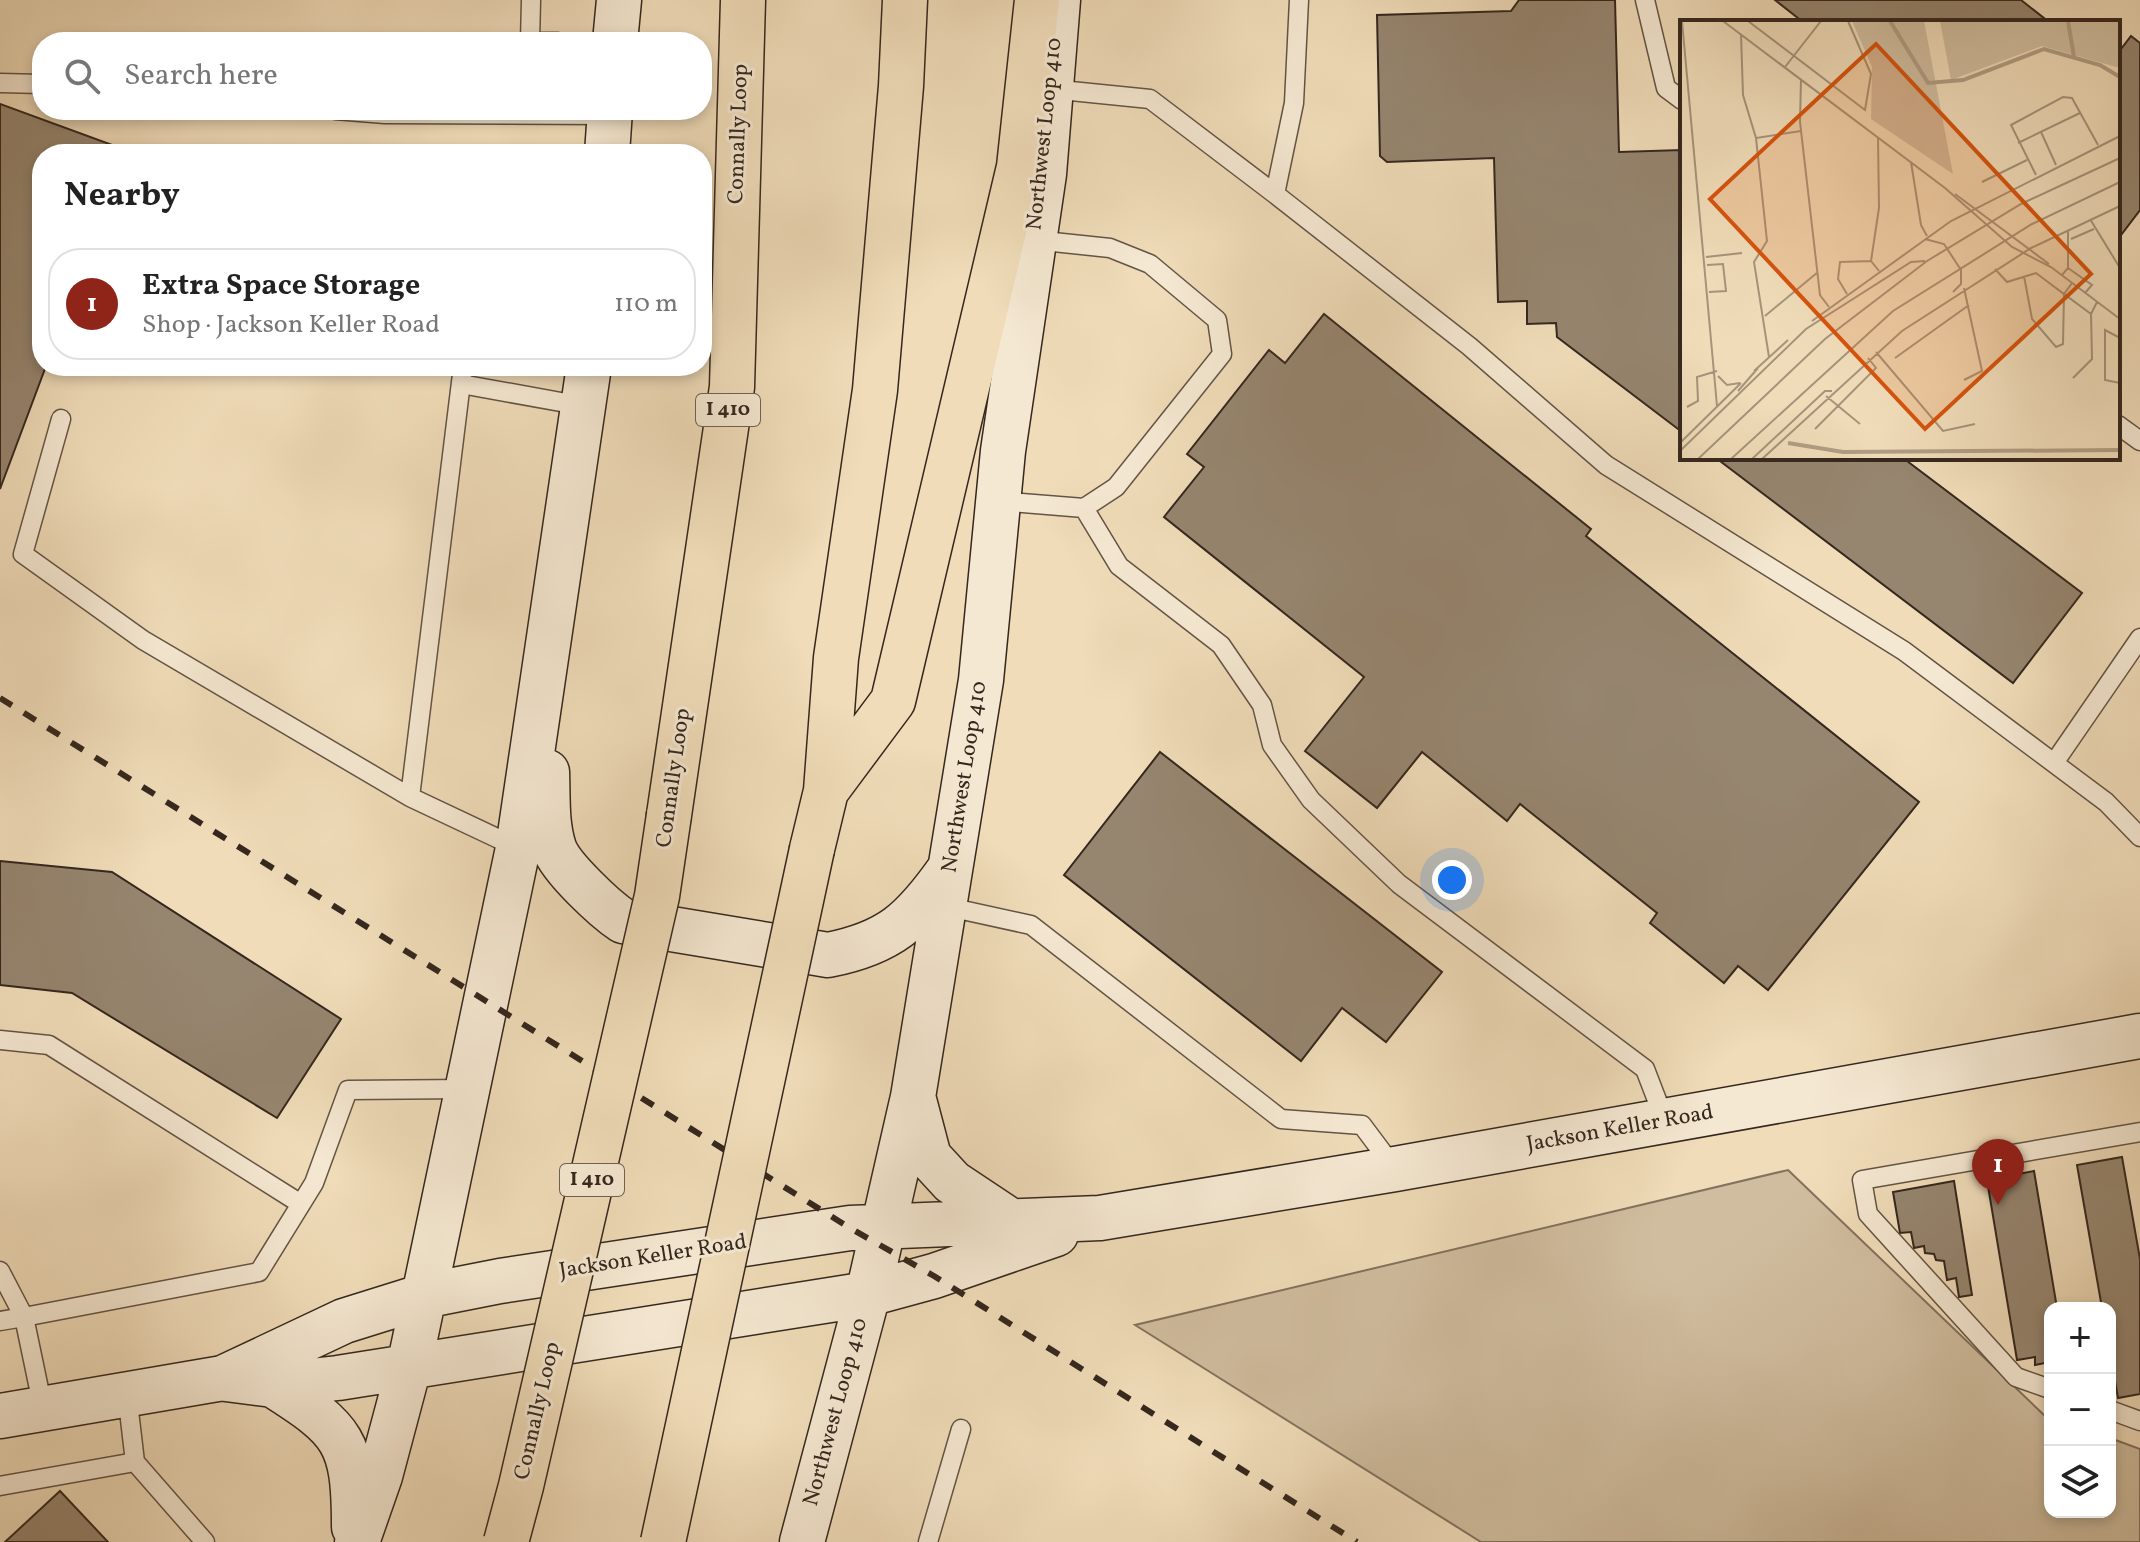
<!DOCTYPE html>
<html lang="en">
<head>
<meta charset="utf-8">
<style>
	:root { --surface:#fff; --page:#f6f6f6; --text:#222; --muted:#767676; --line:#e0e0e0; --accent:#8f2418 }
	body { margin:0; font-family:Vollkorn,serif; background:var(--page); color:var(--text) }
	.controls { position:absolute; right:24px; bottom:24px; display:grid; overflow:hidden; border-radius:16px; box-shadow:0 4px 12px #0003 }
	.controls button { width:72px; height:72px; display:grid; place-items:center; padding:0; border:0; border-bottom:2px solid var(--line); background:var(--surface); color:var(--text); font:40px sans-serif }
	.you { position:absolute; left:1452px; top:880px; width:28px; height:28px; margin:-20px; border:6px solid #fff; border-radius:50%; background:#1a73e8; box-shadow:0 0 0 12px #1a73e833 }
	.badge { display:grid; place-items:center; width:52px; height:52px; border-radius:50%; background:var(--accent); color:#fff; font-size:26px; font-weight:700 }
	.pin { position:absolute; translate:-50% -66px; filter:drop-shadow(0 2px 4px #0008) }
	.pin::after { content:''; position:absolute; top:42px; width:28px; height:24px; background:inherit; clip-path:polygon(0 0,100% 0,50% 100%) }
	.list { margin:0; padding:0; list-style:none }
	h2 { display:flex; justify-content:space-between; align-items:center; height:104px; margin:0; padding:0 32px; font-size:34px }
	h2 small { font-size:26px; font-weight:400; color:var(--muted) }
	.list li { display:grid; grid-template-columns:52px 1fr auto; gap:24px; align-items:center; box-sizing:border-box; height:112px; margin:0 16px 16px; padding:0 16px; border:2px solid var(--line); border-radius:32px }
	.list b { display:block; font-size:30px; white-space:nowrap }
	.list p { margin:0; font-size:26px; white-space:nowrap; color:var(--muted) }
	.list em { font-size:26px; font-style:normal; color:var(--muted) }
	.icon { flex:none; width:44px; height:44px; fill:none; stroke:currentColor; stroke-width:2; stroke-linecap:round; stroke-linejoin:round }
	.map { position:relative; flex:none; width:2140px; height:1542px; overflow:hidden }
	.search { position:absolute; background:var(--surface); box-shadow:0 4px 12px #0003; left:32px; top:32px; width:680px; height:88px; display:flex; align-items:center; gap:20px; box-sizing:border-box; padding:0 28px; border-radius:32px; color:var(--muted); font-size:30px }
	.panel { position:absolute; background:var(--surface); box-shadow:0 4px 12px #0003; left:32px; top:144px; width:680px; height:232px; border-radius:32px }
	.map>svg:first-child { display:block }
</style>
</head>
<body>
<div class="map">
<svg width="2140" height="1542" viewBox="0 0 2140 1542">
	<rect width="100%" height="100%" fill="#f0dcb9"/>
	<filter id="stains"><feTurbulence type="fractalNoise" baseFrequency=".0025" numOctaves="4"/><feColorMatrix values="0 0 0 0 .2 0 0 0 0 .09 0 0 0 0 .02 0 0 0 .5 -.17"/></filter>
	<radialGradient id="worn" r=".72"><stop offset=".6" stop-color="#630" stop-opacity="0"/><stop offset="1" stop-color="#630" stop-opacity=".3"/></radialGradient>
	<path fill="#d0bd9f" stroke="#82725e" stroke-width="2" d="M 1788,1170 L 2044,1415 L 2050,1417 L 2050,1512 L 2110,1512 L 2110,1438 L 2140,1449 L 2140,1542 L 1481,1542 L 1135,1325 Z"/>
	<path fill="#96856f" stroke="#35271e" stroke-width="2" d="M 1519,0 L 1615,0 L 1619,152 L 1682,150 L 1682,432 L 1557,337 L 1556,323 L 1527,324 L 1527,301 L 1498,302 L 1494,158 L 1387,162 L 1380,156 L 1377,15 L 1511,11 Z
		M 1775,0 L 2021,0 L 2049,22 L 1803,22 Z
		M 2131,36 L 2140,43 L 2140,210 L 2118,239 L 2118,53 Z
		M 0,104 L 126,150 L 124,154 L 42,154 L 42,366 L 46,366 L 0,489 Z
		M 1324,314 L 1591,529 L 1586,536 L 1919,802 L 1768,990 L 1738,966 L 1724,983 L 1650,923 L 1657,913 L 1520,804 L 1507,821 L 1422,752 L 1377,808 L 1305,751 L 1364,677 L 1164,517 L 1204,467 L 1187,454 L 1269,350 L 1285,363 Z
		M 1716,458 L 1903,458 L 2082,593 L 2013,683 Z
		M 1160,752 L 1442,972 L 1386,1042 L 1342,1008 L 1301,1061 L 1064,875 Z
		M 0,861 L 112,872 L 341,1019 L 277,1118 L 72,993 L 0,985 Z
		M 2122,1157 L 2140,1259 L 2140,1394 L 2118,1398 L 2110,1353 L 2110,1308 L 2102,1308 L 2077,1165 Z
		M 2034,1171 L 2057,1308 L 2050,1308 L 2050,1362 L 2035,1365 L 2035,1357 L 2017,1360 L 1987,1180 Z
		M 1954,1181 L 1972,1295 L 1959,1297 L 1956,1278 L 1947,1280 L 1944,1261 L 1936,1260 L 1934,1254 L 1925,1253 L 1924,1246 L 1914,1248 L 1911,1232 L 1900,1233 L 1893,1192 Z
		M 60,1491 L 108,1542 L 5,1542 Z"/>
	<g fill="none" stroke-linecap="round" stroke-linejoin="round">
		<g stroke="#645445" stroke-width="21">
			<path id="lane" d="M 531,0 L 530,42 L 558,42
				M 1645,0 L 1666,88 L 1682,100
				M 0,83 L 42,84
				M 1051,89 L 1150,99 L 1275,194 L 1469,346 L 1606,465 L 1904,651 L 2106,802 L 2140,837
				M 335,110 L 385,114 L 610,115
				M 1275,194 L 1294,103 L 1299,0
				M 461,384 L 583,406
				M 61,419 L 23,554 L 143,640 L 410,797 L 518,848
				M 2118,425 L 2140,441
				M 998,501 L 1084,508 L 1116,487 L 1222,354 L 1217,320 L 1150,264 L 1110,248 L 1034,240
				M 1084,508 L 1119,566 L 1221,645 L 1262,705 L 1272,745 L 1311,800 L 1399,884 L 1645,1069 L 1665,1121
				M 2054,763 L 2140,638
				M 410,797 L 463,366
				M 944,906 L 1031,925 L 1281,1119 L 1362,1125 L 1395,1169
				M 0,1040 L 49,1045 L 301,1204
				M 0,1271 L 24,1317 L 0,1321
				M 2050,1389 L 2016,1377 L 1868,1214 L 1862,1180 L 2140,1132
				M 127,1394 L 135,1462 L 205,1542
				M 43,1408 L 24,1317 L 259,1272 L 314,1183 L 348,1090 L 467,1089
				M 2110,1410 L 2140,1421
				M 0,1486 L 135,1462
				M 928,1542 L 961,1429"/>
		</g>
		<g stroke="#35271e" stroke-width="47">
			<path id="secondary" d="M 615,42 L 619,0
				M 607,154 L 610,110
				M 547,772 C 548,797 546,823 554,848 C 561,868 605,909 623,921 L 828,955 C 890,943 913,921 949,870
				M 914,1100 L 929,1157 L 952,1182 L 1012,1222
				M 226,1379 L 273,1385 L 338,1378 L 868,1294 L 934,1276 L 1056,1234
				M 273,1385 C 344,1430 354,1441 354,1527
				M 0,1416 L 223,1378 L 344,1321 L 424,1296 L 500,1281 L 850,1228 L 1100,1218 L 1395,1169 L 2140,1036
				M 357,1542 L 380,1476 L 409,1367 L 518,848 L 589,366
				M 802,1542 L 868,1294 L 913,1097 L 981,680 L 1003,451 L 1044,174 L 1058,0"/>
		</g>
		<g stroke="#35271e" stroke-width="47">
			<path id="highway" d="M 826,791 L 893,701 L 1019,167 L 1037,0
				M 669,815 L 732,387 L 743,0
				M 812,849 L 826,791 L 836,658 L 875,390 L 901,86 L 905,0"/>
		</g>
		<use href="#lane" stroke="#f5e8d2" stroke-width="18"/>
		<use href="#secondary" stroke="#f5e8d2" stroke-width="44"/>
		<use href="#highway" stroke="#f0dcb9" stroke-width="44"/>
		<path stroke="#35271e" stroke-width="6" stroke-dasharray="14 14" stroke-linecap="butt" d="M 0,698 L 850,1228 L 934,1276 L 1357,1542"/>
		<g stroke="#35271e" stroke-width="47" stroke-linecap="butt">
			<path id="highway-bridge" d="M 506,1542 L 521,1486 L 657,896 L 669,815
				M 663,1542 L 812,849"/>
		</g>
		<use href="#highway-bridge" stroke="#f0dcb9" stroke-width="44"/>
	</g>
	<g text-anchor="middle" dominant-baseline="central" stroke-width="6" stroke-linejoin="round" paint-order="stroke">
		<g fill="#f5e8d2" stroke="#6f6154" stroke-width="2">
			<rect x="696" y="394" width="64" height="32" rx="6"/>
			<rect x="560" y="1164" width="64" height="32" rx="6"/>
		</g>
		<g font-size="20" font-weight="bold" fill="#35271e">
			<text x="728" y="410">I 410</text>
			<text x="592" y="1180">I 410</text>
		</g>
		<g font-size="22" fill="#35271e" stroke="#f5e8d2">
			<text transform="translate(739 134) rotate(-88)">Connally Loop</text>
			<text transform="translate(1045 134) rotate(-84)">Northwest Loop 410</text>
			<text transform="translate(965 777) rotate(-81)">Northwest Loop 410</text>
			<text transform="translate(674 778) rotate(-82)">Connally Loop</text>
			<text transform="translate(1620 1129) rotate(-10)">Jackson Keller Road</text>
			<text transform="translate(653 1257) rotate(-9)">Jackson Keller Road</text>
			<text transform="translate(538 1411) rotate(-77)">Connally Loop</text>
			<text transform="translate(836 1412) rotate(-75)">Northwest Loop 410</text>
		</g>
	</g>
	<g transform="translate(1680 20)">
		<rect width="440" height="440" fill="#f0dcb9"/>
		<path d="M 172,1 L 244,1 L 273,154 L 191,99 L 192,47 ZM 260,1 L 440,1 L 440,48 L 362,26 L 271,60 Z" fill="#d0bd9f"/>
		<path fill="none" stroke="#b09e84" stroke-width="4" d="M 210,1 L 248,63 L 283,60 L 364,29 L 420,45 L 440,57M 388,1 L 394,37M 108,423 L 163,432 L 440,430"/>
		<path fill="none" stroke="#a5947b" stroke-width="2" d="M 2,1 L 37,386M 43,1 L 265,168 L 332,227 L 371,247 L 440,299M 68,1 L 185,90 L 191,54 L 168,1M 61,14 L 63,75 L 76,118M 105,47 L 141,1M 121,59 L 120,102 L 140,275 L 149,287M 361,112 L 376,145M 338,123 L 400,93M 231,142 L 241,205 L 247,216M 356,155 L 331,105 L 383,77 L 392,78 L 418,125M 302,162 L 347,140M 275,174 L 369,244M 410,199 L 440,248M 245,219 L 264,224 L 281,250 L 281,264 L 273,272M 391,219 L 414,209M 26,237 L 62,233M 191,241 L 199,188 L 198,117M 27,245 L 43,244 L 46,271 L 29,272M 388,248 L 412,265 L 405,273M 315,249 L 327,262 L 356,253 L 384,274 L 392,263M 382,255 L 388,248 L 388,210M 344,256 L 352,299 L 376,327 L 383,324 L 384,274 L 411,294 L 417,282M 167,274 L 158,259 L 160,242 L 191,241 L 199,251M 85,296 L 138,252M 132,301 L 271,201 L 440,116M 440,318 L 425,310 L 425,360 L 440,363M 196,332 L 263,411 L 295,404M 89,337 L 74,242 L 87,221 L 76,118 L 121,111M 215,338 L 289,285M 74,351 L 108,320M 38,356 L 47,365 L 60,363M 393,358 L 412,339 L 411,294M 284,360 L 302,351 L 284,268M 58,371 L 78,348M 146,376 L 180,404M 7,387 L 18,381 L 17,357 L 37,351M 135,409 L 196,348 L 188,338M 0,423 L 61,363M 0,431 L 126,309 L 231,242 L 245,241M 18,439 L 145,319 L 247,241 L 341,184 L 440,138M 51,439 L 213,291 L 352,204 L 440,162M 72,439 L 145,371 L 152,371M 82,439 L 222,311 L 351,228 L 440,186"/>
		<path fill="#d6540e" fill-opacity="0.15" stroke="#d6540e" stroke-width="4" d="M 196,24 L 411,254 L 245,409 L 30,179 Z"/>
		<rect width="440" height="440" fill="none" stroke="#35271e" stroke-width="4"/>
	</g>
	<rect width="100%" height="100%" filter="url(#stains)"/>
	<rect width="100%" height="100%" fill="url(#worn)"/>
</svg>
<div class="controls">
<button>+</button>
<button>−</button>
<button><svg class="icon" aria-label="layers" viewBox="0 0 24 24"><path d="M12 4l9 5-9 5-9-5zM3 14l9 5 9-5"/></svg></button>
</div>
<div class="you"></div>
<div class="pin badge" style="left:1998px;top:1205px">1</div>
<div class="search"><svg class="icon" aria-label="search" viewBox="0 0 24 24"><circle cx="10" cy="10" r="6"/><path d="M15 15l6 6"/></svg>Search here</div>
<section class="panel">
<h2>Nearby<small></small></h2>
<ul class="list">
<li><span class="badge">1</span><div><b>Extra Space Storage</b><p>Shop · Jackson Keller Road</p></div><em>110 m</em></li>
</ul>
</section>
</div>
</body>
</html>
